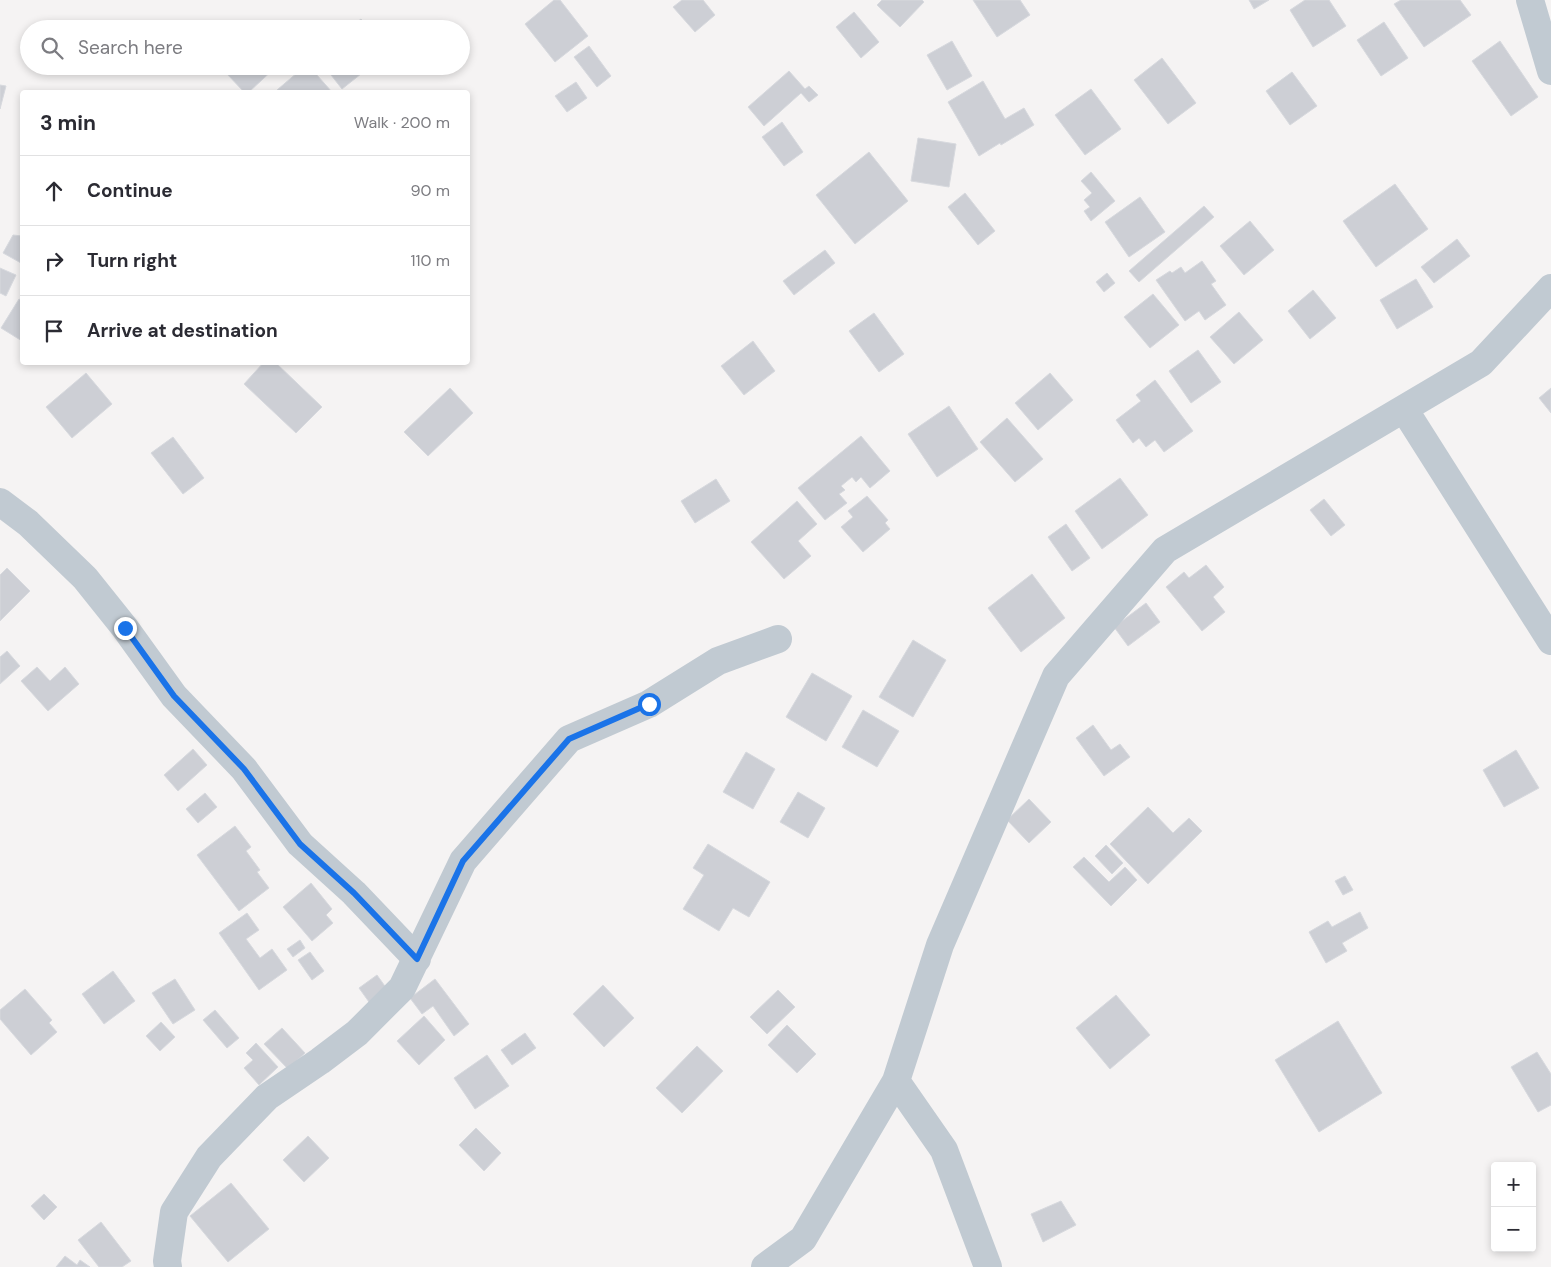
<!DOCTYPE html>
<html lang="en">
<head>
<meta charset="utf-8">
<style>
	:root { --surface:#fff; --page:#f2f2f3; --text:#2b2b33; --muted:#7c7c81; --line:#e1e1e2 }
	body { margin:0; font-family:"DM Sans",sans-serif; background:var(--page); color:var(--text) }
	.controls { position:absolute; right:15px; bottom:15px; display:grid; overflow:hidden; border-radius:5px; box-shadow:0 2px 8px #0003 }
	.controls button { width:45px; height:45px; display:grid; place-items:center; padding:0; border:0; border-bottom:1px solid var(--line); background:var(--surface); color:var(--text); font:25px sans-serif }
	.stop { position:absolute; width:15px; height:15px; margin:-11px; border:4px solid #1a73e8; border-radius:50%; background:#fff }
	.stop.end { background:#1a73e8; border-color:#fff; box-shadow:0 1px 5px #0008 }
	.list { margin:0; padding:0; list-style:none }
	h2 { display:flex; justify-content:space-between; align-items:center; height:65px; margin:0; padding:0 20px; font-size:21px }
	h2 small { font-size:16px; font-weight:400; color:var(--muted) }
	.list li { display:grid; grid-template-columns:32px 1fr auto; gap:15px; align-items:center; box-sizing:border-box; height:70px; padding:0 20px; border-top:1px solid var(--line) }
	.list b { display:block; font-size:19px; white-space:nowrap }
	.list em { font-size:16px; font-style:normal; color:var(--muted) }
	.icon { flex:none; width:28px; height:28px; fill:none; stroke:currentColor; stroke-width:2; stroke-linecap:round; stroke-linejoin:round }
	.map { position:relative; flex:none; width:1551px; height:1267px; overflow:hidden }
	.search { position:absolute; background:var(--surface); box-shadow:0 2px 8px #0003; left:20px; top:20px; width:450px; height:55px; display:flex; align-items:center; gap:12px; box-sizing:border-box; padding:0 18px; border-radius:28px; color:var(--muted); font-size:19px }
	.panel { position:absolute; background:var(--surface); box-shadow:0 2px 8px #0003; left:20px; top:90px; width:450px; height:275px; border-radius:5px }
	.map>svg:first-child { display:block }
</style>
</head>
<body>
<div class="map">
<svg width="1551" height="1267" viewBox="0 0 1551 1267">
	<rect width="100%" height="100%" fill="#f5f3f3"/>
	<path fill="#cdcfd5" stroke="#d7d9de" d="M 554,0 L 560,0 L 588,36 L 555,62 L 525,24 Z
		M 682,0 L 703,0 L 715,15 L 695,32 L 673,7 Z
		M 882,0 L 922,0 L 924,2 L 900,27 L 877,5 Z
		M 973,0 L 1020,0 L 1030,15 L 997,37 Z
		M 1249,0 L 1269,0 L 1254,9 Z
		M 1305,0 L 1329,0 L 1346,26 L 1313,47 L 1290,10 Z
		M 1401,0 L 1460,0 L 1471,15 L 1424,47 L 1394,4 Z
		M 854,12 L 879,42 L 861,58 L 836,27 Z
		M 361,19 L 369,29 L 348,29 Z
		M 1384,22 L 1408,58 L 1381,76 L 1357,40 Z
		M 952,41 L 972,76 L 947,90 L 927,55 Z
		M 1500,41 L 1538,97 L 1511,116 L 1472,61 Z
		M 589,46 L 611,76 L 597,87 L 574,57 Z
		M 1162,58 L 1196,103 L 1168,124 L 1134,80 Z
		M 235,66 L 277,66 L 249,92 L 244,92 L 227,74 Z
		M 305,66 L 309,66 L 332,92 L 279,92 L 277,90 Z
		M 324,66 L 371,66 L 342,89 Z
		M 789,71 L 805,89 L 809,86 L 818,95 L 809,102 L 801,93 L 764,126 L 748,107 Z
		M 1292,72 L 1317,106 L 1290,125 L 1266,91 Z
		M 983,81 L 1005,119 L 1024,108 L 1034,125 L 1001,145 L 1000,143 L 979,156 L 948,102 Z
		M 576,82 L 587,98 L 567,112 L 555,96 Z
		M 0,85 L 6,86 L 0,109 Z
		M 1091,89 L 1121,129 L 1085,155 L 1055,115 Z
		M 782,122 L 803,152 L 784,166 L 762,137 Z
		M 918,138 L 956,144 L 949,187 L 911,181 Z
		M 869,152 L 908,201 L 855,244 L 816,195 Z
		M 1091,172 L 1115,201 L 1091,221 L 1084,211 L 1090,207 L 1084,200 L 1092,193 L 1081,181 Z
		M 1395,184 L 1428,229 L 1376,267 L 1343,221 Z
		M 965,193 L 995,231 L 978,245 L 948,207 Z
		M 1140,197 L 1165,232 L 1129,257 L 1105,222 Z
		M 1204,206 L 1214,217 L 1139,282 L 1129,271 Z
		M 1250,221 L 1274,250 L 1244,275 L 1220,246 Z
		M 13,235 L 22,236 L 21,263 L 3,253 Z
		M 1457,239 L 1470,256 L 1434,283 L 1421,267 Z
		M 825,250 L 835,263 L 794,295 L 783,281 Z
		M 1202,261 L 1216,281 L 1211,284 L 1226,305 L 1205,320 L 1199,311 L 1185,321 L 1156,280 L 1170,271 L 1172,273 L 1181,267 L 1185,273 Z
		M 0,268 L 16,275 L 6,296 L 0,293 Z
		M 1107,273 L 1115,283 L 1104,292 L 1096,282 Z
		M 1416,279 L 1433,307 L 1397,329 L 1380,300 Z
		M 1313,290 L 1336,318 L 1310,339 L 1288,311 Z
		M 1153,294 L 1179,325 L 1150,348 L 1124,317 Z
		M 19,299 L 22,301 L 22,341 L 1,328 Z
		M 1239,312 L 1263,340 L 1234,364 L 1210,337 Z
		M 874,313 L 904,354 L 879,372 L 849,331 Z
		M 753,341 L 775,371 L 744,395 L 721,366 Z
		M 1198,350 L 1221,382 L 1191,403 L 1169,371 Z
		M 264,362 L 275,362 L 322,407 L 296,433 L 244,384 Z
		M 86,373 L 112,404 L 72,438 L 46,407 Z
		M 1050,373 L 1073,400 L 1038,430 L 1015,403 Z
		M 1155,380 L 1193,431 L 1164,452 L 1155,440 L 1146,447 L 1139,438 L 1133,443 L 1116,420 L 1141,401 L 1136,395 Z
		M 450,388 L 473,413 L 428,456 L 404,432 Z
		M 1551,388 L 1551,413 L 1539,398 Z
		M 949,406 L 978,449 L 937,477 L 908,434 Z
		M 1007,418 L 1043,459 L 1015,482 L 980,442 Z
		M 861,436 L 890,471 L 870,488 L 861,477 L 856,482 L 852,477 L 841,486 L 845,490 L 839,494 L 847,503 L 825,520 L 798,488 Z
		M 173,437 L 204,478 L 183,494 L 151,453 Z
		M 1120,478 L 1148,515 L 1102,549 L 1075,511 Z
		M 716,479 L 730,501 L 695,523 L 681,501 Z
		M 867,496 L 888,520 L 885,523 L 890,529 L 863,552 L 841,527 L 853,517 L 848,511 Z
		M 1324,499 L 1345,525 L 1331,536 L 1310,510 Z
		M 797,501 L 817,524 L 798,541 L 811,556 L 784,579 L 751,542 Z
		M 1066,524 L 1090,558 L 1072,571 L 1048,537 Z
		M 1206,565 L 1224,587 L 1213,597 L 1225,612 L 1202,631 L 1166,587 L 1184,572 L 1189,578 Z
		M 7,568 L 30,591 L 0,621 L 0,575 Z
		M 1032,574 L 1065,618 L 1021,652 L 988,608 Z
		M 1146,603 L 1160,622 L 1128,646 L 1114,627 Z
		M 913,640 L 946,660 L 913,717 L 879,697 Z
		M 7,651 L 20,666 L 0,684 L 0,657 Z
		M 37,667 L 50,681 L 65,667 L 79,684 L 48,711 L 21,681 Z
		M 812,673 L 852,696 L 826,741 L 786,717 Z
		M 863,710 L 899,731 L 877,767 L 842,747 Z
		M 1093,725 L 1111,750 L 1120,744 L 1130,757 L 1104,776 L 1076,738 Z
		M 193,749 L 207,765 L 178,791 L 164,775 Z
		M 1516,750 L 1539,788 L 1504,807 L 1483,770 Z
		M 746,752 L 775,769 L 753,809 L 723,792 Z
		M 798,792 L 825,808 L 808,838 L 780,822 Z
		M 205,793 L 217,807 L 198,823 L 186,809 Z
		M 1029,799 L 1051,822 L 1029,843 L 1007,820 Z
		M 1148,807 L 1173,833 L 1189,818 L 1202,831 L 1148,884 L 1110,844 Z
		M 235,826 L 251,847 L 246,851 L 260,870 L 257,872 L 269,888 L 239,911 L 197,855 Z
		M 708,844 L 770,882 L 749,917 L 733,908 L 719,931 L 683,909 L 704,875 L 693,868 Z
		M 1106,845 L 1123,863 L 1112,874 L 1095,856 Z
		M 1084,857 L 1109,882 L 1125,867 L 1137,880 L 1111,906 L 1073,867 Z
		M 1345,876 L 1353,890 L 1343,895 L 1335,881 Z
		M 311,883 L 332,909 L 326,915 L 333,923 L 312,941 L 283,907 Z
		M 1360,912 L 1368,928 L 1342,943 L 1347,951 L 1326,963 L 1309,932 L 1328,921 L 1332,927 Z
		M 247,913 L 259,930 L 246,939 L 260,958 L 272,949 L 287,970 L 259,990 L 219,933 Z
		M 300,940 L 305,948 L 293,957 L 287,949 Z
		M 310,952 L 324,971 L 312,980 L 298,960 Z
		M 113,971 L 135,1001 L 104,1024 L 82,994 Z
		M 377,975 L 387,989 L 369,1002 L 359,988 Z
		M 175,979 L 195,1010 L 173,1024 L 152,993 Z
		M 435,979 L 469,1024 L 454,1036 L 433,1006 L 422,1014 L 410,998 Z
		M 603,985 L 634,1018 L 604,1047 L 573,1014 Z
		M 25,989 L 52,1020 L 49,1023 L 57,1032 L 31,1055 L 0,1019 L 0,1010 Z
		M 778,990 L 795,1007 L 767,1034 L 750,1017 Z
		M 1116,995 L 1150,1035 L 1110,1069 L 1076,1028 Z
		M 215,1010 L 239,1038 L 227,1048 L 203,1020 Z
		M 424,1016 L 445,1040 L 419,1065 L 397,1041 Z
		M 1338,1021 L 1382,1093 L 1319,1132 L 1275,1060 Z
		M 161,1022 L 175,1037 L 160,1051 L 146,1036 Z
		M 787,1025 L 816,1054 L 797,1073 L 768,1045 Z
		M 282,1028 L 305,1053 L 288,1069 L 264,1044 Z
		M 525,1033 L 536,1048 L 512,1065 L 501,1050 Z
		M 256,1043 L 278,1067 L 259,1085 L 244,1068 L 253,1060 L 246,1053 Z
		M 697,1046 L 723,1071 L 682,1113 L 656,1088 Z
		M 1537,1052 L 1551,1074 L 1551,1105 L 1538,1112 L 1511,1067 Z
		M 487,1055 L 509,1086 L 475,1109 L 454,1078 Z
		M 476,1128 L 501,1153 L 484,1171 L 459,1145 Z
		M 308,1136 L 329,1158 L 304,1182 L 283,1160 Z
		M 231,1183 L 269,1229 L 228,1262 L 190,1216 Z
		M 44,1194 L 57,1207 L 44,1220 L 31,1206 Z
		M 1061,1201 L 1076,1225 L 1043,1242 L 1031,1214 Z
		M 101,1222 L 131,1261 L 122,1267 L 99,1267 L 78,1240 Z
		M 65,1256 L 77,1265 L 80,1260 L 90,1267 L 56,1267 Z"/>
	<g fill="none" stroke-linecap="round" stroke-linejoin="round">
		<path stroke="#c1cad2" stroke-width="28" d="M 1530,0 L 1551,71
			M 1404,409 L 1551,641
			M 0,502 L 28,523 L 85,578 L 125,628 L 174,696 L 244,769 L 300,844 L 354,893 L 417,959
			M 896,1081 L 944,1150 L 988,1267
			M 168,1267 L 167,1261 L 174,1212 L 209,1157 L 267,1097 L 320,1061 L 357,1033 L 402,988 L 463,861 L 569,739 L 649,704 L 718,661 L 778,639
			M 765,1267 L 803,1239 L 896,1081 L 940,945 L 1056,676 L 1165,550 L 1481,363 L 1551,288"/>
	</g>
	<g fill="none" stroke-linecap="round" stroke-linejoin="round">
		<path stroke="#1a73e8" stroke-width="6" d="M 125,628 L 174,696 L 244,769 L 300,844 L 354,893 L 417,959 L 463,861 L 569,739 L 649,704"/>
	</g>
</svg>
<div class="controls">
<button>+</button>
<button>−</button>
</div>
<div class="stop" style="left:649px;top:704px"></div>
<div class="stop end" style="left:125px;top:628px"></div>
<div class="search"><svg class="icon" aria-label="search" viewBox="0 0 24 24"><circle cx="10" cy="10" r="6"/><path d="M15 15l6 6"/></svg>Search here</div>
<section class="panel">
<h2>3 min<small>Walk · 200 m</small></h2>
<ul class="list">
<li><svg class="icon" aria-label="ahead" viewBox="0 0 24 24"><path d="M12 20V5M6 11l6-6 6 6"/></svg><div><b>Continue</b></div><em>90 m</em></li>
<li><svg class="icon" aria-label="right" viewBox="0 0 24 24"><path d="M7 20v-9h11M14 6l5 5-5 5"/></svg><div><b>Turn right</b></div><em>110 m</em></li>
<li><svg class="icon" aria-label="arrive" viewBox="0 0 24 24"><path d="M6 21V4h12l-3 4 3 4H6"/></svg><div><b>Arrive at destination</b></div></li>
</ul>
</section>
</div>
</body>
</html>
